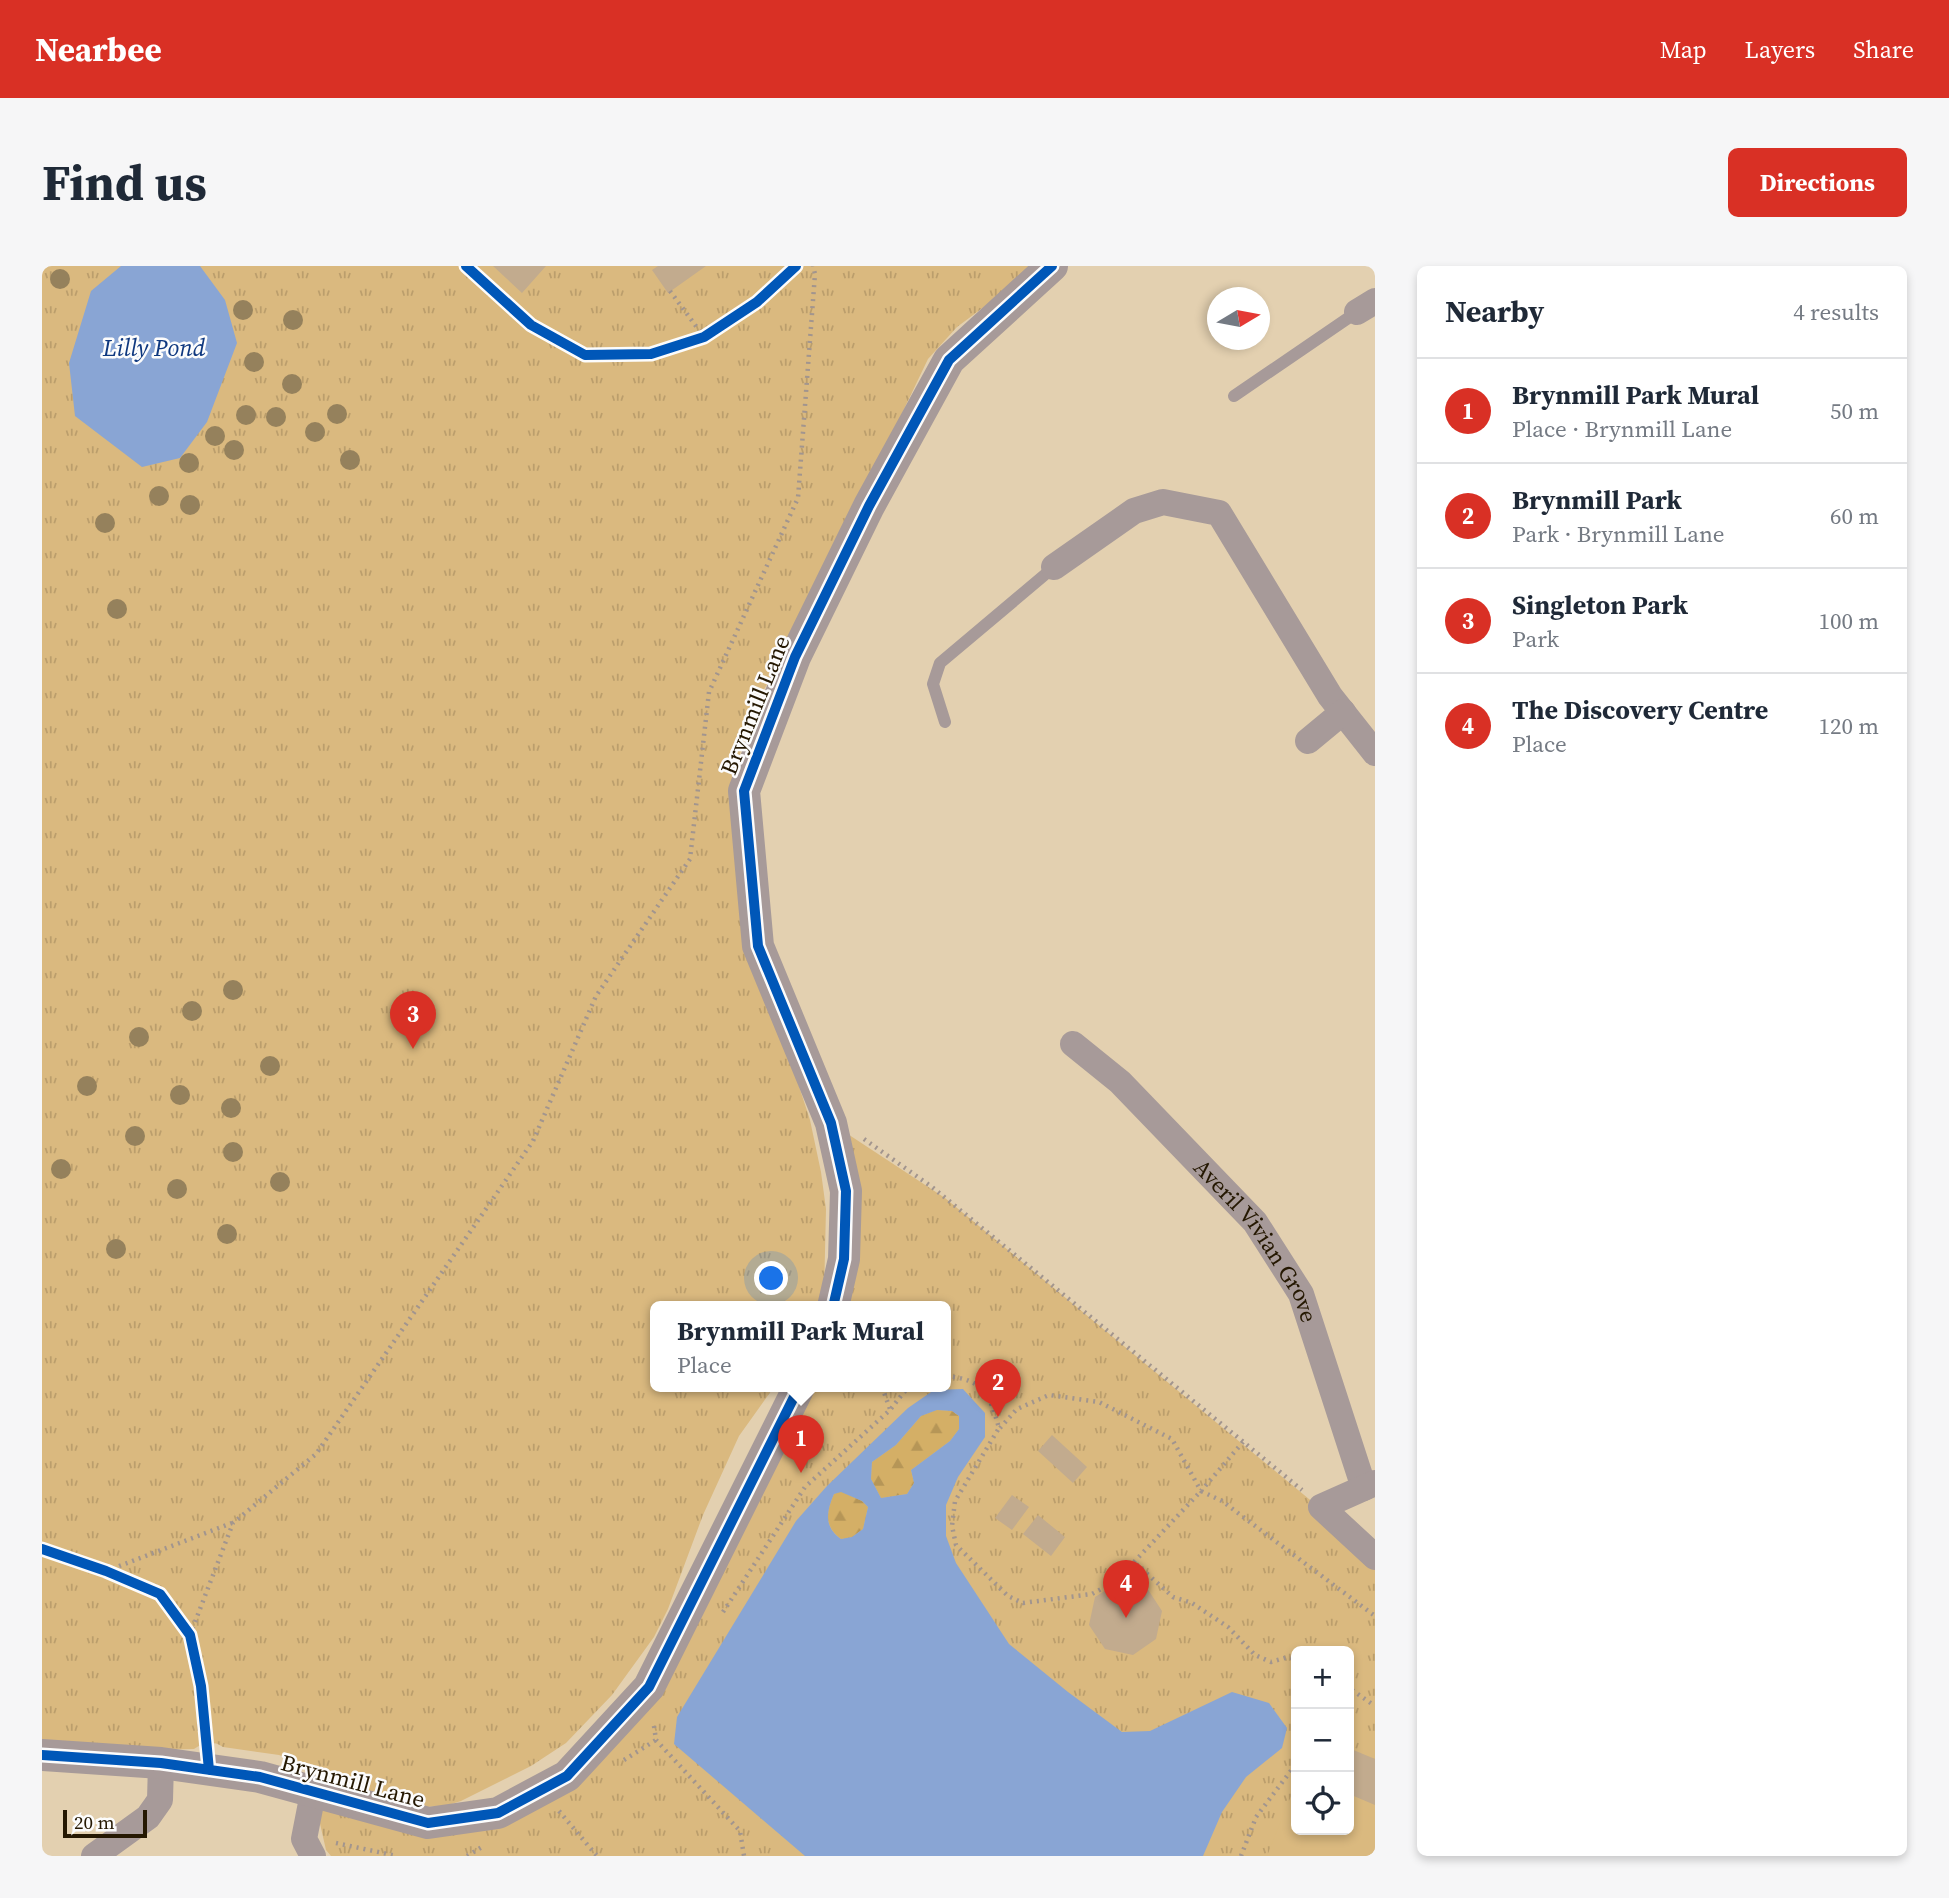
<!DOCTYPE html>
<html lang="en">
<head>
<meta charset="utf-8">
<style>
	:root { --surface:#fff; --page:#f6f6f7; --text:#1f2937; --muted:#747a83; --line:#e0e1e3; --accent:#d93025 }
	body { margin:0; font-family:"Source Serif 4",serif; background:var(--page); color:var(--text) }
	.controls { position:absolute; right:21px; bottom:21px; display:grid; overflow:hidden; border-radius:10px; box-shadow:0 4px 10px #0003 }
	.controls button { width:63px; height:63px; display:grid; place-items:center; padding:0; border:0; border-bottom:2px solid var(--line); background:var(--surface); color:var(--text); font:35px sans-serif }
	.compass { position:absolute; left:1165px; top:21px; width:63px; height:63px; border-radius:50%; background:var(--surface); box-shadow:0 4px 10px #0003; rotate:80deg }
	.scale { position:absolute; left:21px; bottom:18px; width:84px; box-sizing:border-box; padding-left:7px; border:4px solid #251802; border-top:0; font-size:19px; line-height:24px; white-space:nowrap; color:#251802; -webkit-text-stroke:5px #fcfcfc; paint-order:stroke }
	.you { position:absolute; left:730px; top:1013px; width:24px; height:24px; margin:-18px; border:5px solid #fff; border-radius:50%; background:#1a73e8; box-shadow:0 0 0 10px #1a73e833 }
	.badge { display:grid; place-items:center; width:46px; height:46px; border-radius:50%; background:var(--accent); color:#fff; font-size:23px; font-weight:700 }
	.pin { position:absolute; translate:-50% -58px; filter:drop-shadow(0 2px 4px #0008) }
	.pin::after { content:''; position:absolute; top:37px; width:24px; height:21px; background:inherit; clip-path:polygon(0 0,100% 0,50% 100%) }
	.popup { position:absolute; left:608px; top:1035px; width:301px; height:91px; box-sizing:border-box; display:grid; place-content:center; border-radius:10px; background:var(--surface); filter:drop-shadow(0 2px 5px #0005); font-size:23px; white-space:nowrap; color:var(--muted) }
	.popup b { font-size:26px; color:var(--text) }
	.popup::after { content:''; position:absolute; left:50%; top:100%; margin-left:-14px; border:14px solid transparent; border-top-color:var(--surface) }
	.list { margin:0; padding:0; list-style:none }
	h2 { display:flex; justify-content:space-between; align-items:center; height:91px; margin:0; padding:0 28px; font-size:30px }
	h2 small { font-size:23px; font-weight:400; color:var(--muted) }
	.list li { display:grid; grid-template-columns:46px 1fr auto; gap:21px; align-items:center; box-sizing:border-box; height:105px; padding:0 28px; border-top:2px solid var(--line) }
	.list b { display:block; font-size:26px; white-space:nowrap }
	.list p { margin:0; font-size:23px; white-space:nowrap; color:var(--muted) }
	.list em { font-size:23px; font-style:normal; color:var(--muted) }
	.icon { flex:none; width:38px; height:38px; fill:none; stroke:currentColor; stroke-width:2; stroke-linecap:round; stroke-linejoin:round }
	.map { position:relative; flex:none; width:1333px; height:1590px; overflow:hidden; border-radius:10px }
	header { display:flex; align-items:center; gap:42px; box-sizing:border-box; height:98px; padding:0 35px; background:var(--accent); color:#fff }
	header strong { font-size:33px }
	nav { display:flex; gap:38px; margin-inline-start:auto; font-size:24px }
	.intro { display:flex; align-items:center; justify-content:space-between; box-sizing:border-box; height:168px; padding:0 42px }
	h1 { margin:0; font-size:49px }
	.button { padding:18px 32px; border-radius:10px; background:var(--accent); color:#fff; font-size:24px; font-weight:700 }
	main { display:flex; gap:42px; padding:0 42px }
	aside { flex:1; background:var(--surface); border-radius:10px; box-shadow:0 4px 10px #0003 }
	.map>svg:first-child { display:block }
</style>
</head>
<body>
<header>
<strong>Nearbee</strong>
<nav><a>Map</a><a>Layers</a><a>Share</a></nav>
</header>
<div class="intro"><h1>Find us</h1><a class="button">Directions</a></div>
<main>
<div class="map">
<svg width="1333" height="1590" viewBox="0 0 1333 1590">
	<defs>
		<pattern id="grass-tufts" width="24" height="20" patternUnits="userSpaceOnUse" patternTransform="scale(1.75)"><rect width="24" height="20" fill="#dab97f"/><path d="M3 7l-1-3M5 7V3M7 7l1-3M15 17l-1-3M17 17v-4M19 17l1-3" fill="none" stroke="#bb9e6c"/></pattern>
		<pattern id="forest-firs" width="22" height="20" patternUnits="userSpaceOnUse" patternTransform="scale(1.75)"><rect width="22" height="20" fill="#d4af66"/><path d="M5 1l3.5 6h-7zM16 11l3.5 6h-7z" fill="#b69657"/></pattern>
	</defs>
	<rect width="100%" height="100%" fill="#e3d0b0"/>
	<path fill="url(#grass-tufts)" fill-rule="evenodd" d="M 0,0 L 997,0 L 915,61 L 886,93 L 751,375 L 718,430 L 698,487 L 693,536 L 753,808 L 768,854 L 779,906 L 784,943 L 782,1029 L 780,1041 L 614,1041 L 614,1121 L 732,1121 L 697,1170 L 661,1249 L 626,1343 L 612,1371 L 570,1429 L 524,1477 L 489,1500 L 419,1535 L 403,1540 L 382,1541 L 359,1538 L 237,1489 L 181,1481 C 172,1474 161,1476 152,1483 L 19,1486 L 0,1482 Z
		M 789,857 L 903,932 L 1273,1238 L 1333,1293 L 1333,1590 L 289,1590 L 284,1584 L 271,1527 L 386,1557 L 456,1547 L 607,1421 L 758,1121 L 904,1121 L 904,1041 L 791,1041 ZM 1254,1385 L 1307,1385 L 1307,1564 L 1254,1564 Z"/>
	<path fill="url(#forest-firs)" d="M 894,1144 L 910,1145 L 918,1151 L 917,1163 L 908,1175 L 869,1204 L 872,1217 L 865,1228 L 839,1232 L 829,1213 L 830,1196 L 854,1179 L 879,1150 Z
		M 799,1225 L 820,1235 L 826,1241 L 821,1263 L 810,1271 L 799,1273 C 782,1260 784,1246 792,1228 Z"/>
	<path fill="#dab97f" d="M 1253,1520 L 1254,1564 L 1307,1564 L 1307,1542 L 1333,1553 L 1333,1590 L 1225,1590 Z"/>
	<path fill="#89a5d4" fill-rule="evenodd" d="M 79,0 L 158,0 L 183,34 L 195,77 L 165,156 L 138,192 L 100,201 L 33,150 L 27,97 L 49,25 Z
		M 921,1123 L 943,1147 L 943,1171 L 916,1211 L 904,1239 L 904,1270 L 914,1297 L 967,1378 L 1026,1426 L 1080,1466 L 1108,1465 L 1190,1426 L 1227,1437 L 1245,1462 L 1240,1482 L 1204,1511 L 1180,1546 L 1161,1590 L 763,1590 L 632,1478 L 635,1451 L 754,1255 L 785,1220 L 866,1142 L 892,1124 ZM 895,1144 L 910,1145 L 917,1150 L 917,1163 L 908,1175 L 869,1204 L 872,1217 L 865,1228 L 839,1232 L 829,1213 L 830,1196 L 854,1179 L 879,1150 ZM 799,1226 L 820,1235 L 826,1241 L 821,1263 L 810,1271 L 799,1273 C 782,1261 784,1246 792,1228 Z"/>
	<path fill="#c2ab8e" d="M 451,0 L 504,0 L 480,27 Z
		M 616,0 L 664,0 L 626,27 L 610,4 Z
		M 1010,1169 L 1045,1201 L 1031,1217 L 996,1185 Z
		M 970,1229 L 987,1241 L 970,1264 L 953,1252 Z
		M 996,1249 L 1023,1271 L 1009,1290 L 981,1268 Z
		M 1077,1316 L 1105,1322 L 1120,1345 L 1114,1373 L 1091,1389 L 1063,1383 L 1047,1359 L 1053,1331 Z
		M 1309,1483 L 1333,1493 L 1333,1539 L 1307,1528 L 1307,1489 Z"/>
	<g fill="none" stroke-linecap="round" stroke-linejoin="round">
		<path stroke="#a2958e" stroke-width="4.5" stroke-dasharray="2 5" stroke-linecap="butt" d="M 628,25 L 662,71
			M 822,873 L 890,921 L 1260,1224
			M 904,1110 C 943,1114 947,1128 957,1162 L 913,1235 L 910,1260 L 914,1279 L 966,1330 L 981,1337 L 1050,1328 L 1072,1316 L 1092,1296 L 1131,1331 L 1150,1337 L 1186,1361 L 1213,1389 L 1229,1396 L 1246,1391 L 1254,1393
			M 840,1121 L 848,1143
			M 958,1162 L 975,1143 L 1007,1129 L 1057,1136 L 1130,1173 L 1159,1225 L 1201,1176
			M 1092,1296 L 1159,1225 L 1180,1235 L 1333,1350
			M 64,1305 L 190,1257
			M 681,1346 L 763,1221 L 848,1144 L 862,1126 L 869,1121
			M 148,1369 L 191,1257 L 274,1188 L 491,875 L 554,730 L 648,593 L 667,426 L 756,232 L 773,8 L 771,0
			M 1310,1424 L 1333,1440
			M 612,1460 L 614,1474 L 698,1565 L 702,1590
			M 582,1494 L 614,1474
			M 517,1545 L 555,1590
			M 294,1577 L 355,1590
			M 425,1590 L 440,1581
			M 1199,1590 L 1214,1551 L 1254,1498"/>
		<path stroke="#a79a99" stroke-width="12" d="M 1192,130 L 1315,46
			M 903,456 L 891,418 L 898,397 L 1012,301"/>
		<g stroke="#a79a99" stroke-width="26">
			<path d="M 1315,46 L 1333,35"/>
			<path d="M 1012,301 L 1092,245 L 1121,236 L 1177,247 L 1288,430 L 1333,487"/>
			<path d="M 1266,475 L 1301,446"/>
			<path id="s1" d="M 1031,778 L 1078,816 L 1213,956 L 1259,1028 L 1322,1222"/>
			<path d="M 1333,1217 L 1279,1241 L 1333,1291"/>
			<path d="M 271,1527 L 262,1573 L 271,1590"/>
			<path d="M 52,1590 L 106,1551 L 118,1534 L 119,1497"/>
		</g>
		<path stroke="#a79a99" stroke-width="32" d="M 791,1041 L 802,993 L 804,925 L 789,857 L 716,680 L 702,525 L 753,391 L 827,240 L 907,94 L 1010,0
			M 0,1489 L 119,1497 L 218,1511 L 386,1557 L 456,1547 L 525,1510 L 607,1421 L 757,1121"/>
		<g stroke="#fcfcfc" stroke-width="15">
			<path id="cycleway" d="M 424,0 L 489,59 L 543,89 L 609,88 L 662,71 L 715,36 L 754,0
				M 791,1041 L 802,993 L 804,925 L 789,857 L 716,680 L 702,525 L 753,391 L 827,240 L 907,94 L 1010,0
				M 0,1283 L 64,1305 L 118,1328 L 148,1369 L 159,1420 L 167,1504
				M 0,1489 L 119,1497 L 218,1511 L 386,1557 L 456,1547 L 525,1510 L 607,1421 L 757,1121"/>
		</g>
		<use href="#cycleway" stroke="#0057b8" stroke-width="10"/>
	</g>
	<g fill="#95815c">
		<circle cx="18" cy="13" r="10"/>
		<circle cx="201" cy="44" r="10"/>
		<circle cx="251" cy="54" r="10"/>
		<circle cx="212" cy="96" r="10"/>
		<circle cx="250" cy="118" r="10"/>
		<circle cx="295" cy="148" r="10"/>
		<circle cx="204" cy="149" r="10"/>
		<circle cx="234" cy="151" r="10"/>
		<circle cx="273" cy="166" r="10"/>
		<circle cx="173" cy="170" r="10"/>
		<circle cx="192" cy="184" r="10"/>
		<circle cx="308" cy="194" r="10"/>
		<circle cx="147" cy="197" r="10"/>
		<circle cx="117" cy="230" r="10"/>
		<circle cx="148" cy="239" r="10"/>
		<circle cx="63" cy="257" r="10"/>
		<circle cx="75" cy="343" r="10"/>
		<circle cx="191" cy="724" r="10"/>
		<circle cx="150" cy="745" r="10"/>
		<circle cx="97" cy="771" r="10"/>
		<circle cx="228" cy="800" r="10"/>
		<circle cx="45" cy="820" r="10"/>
		<circle cx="138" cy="829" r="10"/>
		<circle cx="189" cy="842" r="10"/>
		<circle cx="93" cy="870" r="10"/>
		<circle cx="191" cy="886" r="10"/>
		<circle cx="19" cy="903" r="10"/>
		<circle cx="238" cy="916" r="10"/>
		<circle cx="135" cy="923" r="10"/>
		<circle cx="185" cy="968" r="10"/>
		<circle cx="74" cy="983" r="10"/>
	</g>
	<g text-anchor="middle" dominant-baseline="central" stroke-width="5" stroke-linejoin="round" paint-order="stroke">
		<g font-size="23" fill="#251802" stroke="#fcfcfc">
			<text transform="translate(713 439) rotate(-68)">Brynmill Lane</text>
			<text stroke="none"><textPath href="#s1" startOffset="271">Averil Vivian Grove</textPath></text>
			<text transform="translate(311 1515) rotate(15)">Brynmill Lane</text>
		</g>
		<g font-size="24" font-style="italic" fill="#0f387f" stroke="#fcfcfc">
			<text x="112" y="81">Lilly Pond</text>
		</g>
	</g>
</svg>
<div class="controls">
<button>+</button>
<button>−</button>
<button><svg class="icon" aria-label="locate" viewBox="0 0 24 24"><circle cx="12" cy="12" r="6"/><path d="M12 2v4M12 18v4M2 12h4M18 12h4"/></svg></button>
</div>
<svg class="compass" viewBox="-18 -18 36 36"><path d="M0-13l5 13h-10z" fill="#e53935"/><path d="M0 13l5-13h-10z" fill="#747a83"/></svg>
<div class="scale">20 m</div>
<div class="you"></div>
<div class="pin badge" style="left:759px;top:1207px">1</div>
<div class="popup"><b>Brynmill Park Mural</b>Place</div>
<div class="pin badge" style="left:956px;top:1151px">2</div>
<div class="pin badge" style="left:371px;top:783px">3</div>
<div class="pin badge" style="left:1084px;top:1352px">4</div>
</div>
<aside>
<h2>Nearby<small>4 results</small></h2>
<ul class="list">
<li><span class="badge">1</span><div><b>Brynmill Park Mural</b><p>Place · Brynmill Lane</p></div><em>50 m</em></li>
<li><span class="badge">2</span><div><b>Brynmill Park</b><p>Park · Brynmill Lane</p></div><em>60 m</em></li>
<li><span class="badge">3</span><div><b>Singleton Park</b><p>Park</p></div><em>100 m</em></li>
<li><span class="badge">4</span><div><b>The Discovery Centre</b><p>Place</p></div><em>120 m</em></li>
</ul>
</aside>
</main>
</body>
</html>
